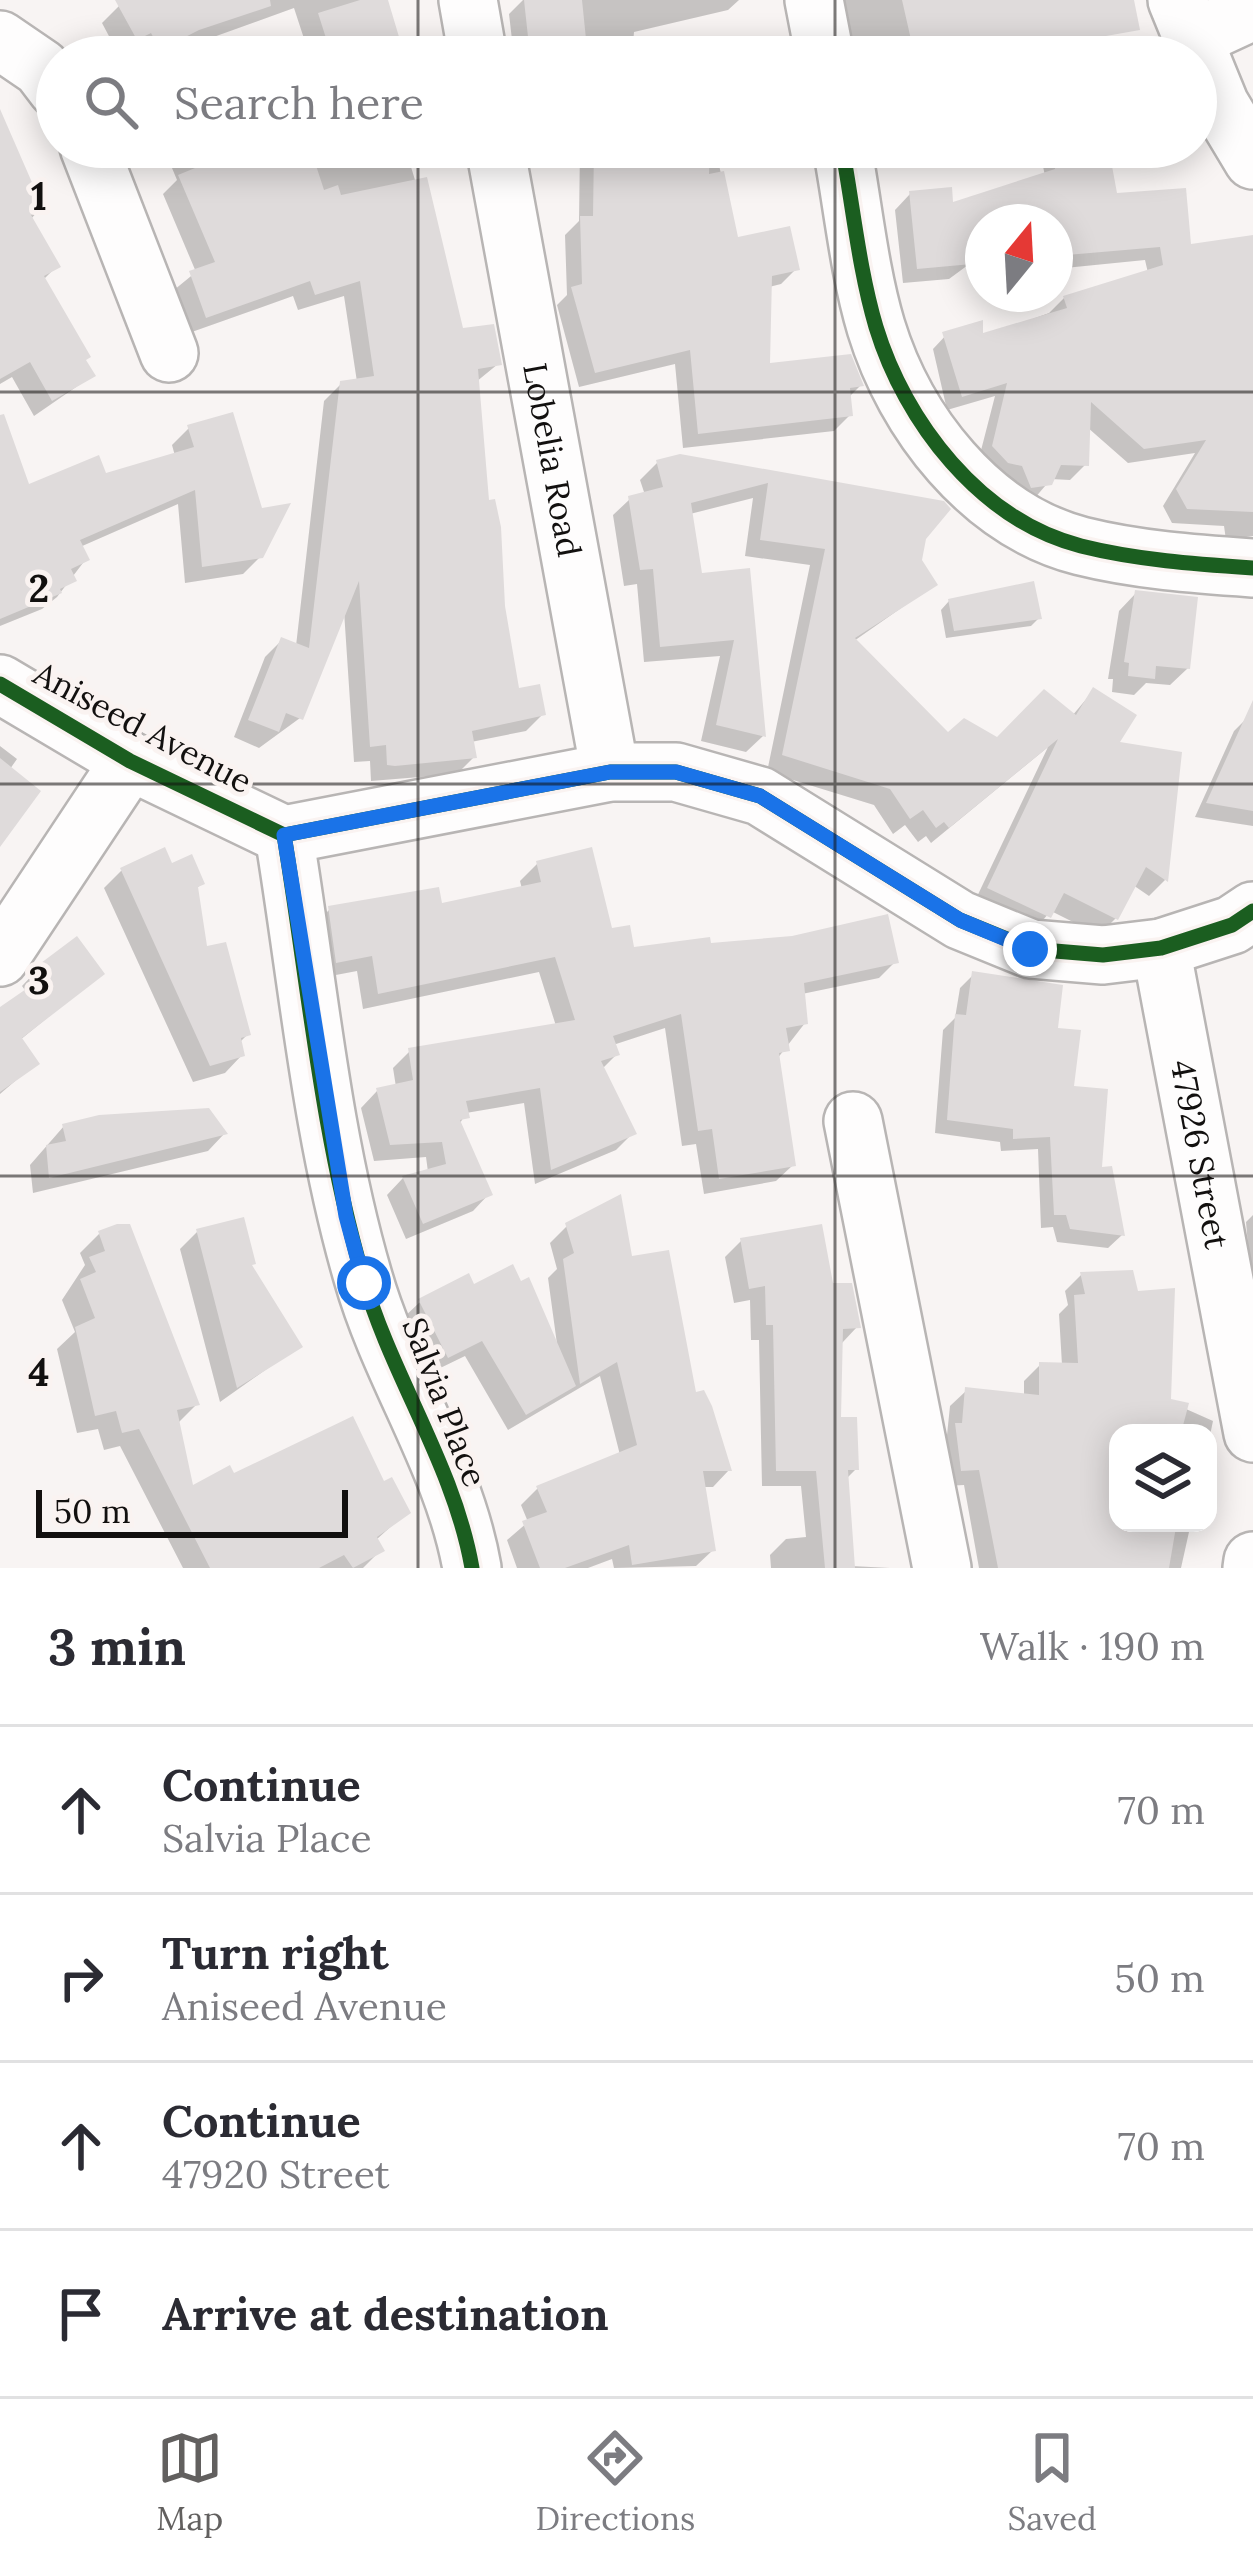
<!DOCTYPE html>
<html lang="en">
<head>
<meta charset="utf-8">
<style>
	:root { --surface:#fff; --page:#f7f7f7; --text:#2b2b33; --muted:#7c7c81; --line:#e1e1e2; --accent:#62605f }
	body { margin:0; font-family:Lora,serif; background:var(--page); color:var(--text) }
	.controls { position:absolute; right:36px; bottom:36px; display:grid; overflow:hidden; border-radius:24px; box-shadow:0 6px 30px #0003 }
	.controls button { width:108px; height:108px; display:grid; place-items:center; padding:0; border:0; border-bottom:3px solid var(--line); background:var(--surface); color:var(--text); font:60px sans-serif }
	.compass { position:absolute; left:965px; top:204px; width:108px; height:108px; border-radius:50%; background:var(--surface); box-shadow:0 6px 30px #0003; rotate:18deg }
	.scale { position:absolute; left:36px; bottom:30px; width:312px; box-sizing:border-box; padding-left:12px; border:6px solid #12100f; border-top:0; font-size:33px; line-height:42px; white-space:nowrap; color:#12100f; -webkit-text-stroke:9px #faf3f1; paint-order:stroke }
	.stop { position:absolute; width:36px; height:36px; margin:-27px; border:9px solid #1a73e8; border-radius:50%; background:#fff }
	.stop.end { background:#1a73e8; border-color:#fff; box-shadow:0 3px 12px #0008 }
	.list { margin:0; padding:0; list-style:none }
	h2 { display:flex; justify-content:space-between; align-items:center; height:156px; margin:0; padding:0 48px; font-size:51px }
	h2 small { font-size:39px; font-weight:400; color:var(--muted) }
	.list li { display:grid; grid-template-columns:78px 1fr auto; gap:36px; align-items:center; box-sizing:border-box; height:168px; padding:0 48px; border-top:3px solid var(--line) }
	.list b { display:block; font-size:45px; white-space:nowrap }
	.list p { margin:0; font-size:39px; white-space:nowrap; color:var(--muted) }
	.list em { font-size:39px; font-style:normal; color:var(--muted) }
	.icon { flex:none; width:66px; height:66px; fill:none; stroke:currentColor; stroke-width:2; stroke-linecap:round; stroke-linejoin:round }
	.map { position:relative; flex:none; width:1253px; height:1568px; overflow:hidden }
	.search { position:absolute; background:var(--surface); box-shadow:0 6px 30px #0003; left:36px; right:36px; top:36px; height:132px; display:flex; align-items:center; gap:30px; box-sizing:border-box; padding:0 42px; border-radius:66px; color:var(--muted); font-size:45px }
	.sheet { height:828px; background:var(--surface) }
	nav { display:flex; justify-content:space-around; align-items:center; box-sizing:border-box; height:168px; border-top:3px solid var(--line); background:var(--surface); font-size:33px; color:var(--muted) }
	nav a { display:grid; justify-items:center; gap:6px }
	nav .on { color:var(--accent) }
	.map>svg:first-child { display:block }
</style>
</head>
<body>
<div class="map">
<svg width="1253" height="1568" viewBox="0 0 1253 1568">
	<rect width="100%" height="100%" fill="#f8f4f3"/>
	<path fill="#0003" d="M 139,0 L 385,0 L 402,57 L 310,57 L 294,8 L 158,57 L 138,57 L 133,48 L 119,55 L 102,23 L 119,6 Z
		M 523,0 L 739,0 L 728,10 L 634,32 L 632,57 L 514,57 L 509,14 Z
		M 834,0 L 1096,0 L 1107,57 L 1007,57 L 1003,34 L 943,46 L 932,57 L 851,57 Z
		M 0,117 L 40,209 L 30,220 L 57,266 L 43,280 L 92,376 L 34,416 L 12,377 L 0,384 Z
		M 198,147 L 405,147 L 461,332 L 498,364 L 476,382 L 487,504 L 517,692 L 543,714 L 526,731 L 471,742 L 474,757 L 457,774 L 371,781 L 370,761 L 354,762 L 344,611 L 300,718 L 259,748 L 234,737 L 265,657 L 282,640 L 296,646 L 324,401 L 341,384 L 357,382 L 344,296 L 298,310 L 293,296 L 189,333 L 174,290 L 196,272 L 163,194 L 177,180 L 172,168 Z
		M 580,147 L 715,147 L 736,241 L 796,269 L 781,284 L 769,287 L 767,366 L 860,386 L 848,398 L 850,415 L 834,431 L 683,448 L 675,364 L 579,387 L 557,305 L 567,295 L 565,235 L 579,221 Z
		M 1039,147 L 1095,147 L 1099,171 L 1114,196 L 1188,247 L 1253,250 L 1253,536 L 1226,540 L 1224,526 L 1172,523 L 1163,506 L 1195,453 L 1128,463 L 1087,427 L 1086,464 L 1070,480 L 1051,479 L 1034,499 L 978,462 L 995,396 L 947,410 L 933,349 L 948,333 L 983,337 L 1049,313 L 1064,298 L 1148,273 L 1145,260 L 1055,269 L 1055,222 L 983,222 L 983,254 L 949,279 L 903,283 L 895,210 L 910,194 L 951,206 L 1045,176 Z
		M 189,428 L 261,556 L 243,574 L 185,583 L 178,504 L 80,547 L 86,559 L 57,597 L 42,609 L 0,626 L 0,450 L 28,488 L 105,477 L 175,456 L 172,445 Z
		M 657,463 L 942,504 L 924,537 L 919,561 L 934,585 L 854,641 L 948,736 L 997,740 L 1072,716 L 1093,691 L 1165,880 L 1149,896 L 1133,885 L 1116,918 L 1099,935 L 1051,911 L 1032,932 L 973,905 L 1048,747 L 931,843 L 926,836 L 918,842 L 905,825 L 893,834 L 874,805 L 767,772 L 810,565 L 745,556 L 753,498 L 690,514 L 700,576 L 747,571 L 763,736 L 746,752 L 701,741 L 720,656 L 644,662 L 637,584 L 624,586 L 613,515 L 630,499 L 645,495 L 640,480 Z
		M 1136,593 L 1188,668 L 1170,685 L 1146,683 L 1134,695 L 1112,692 L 1113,679 L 1108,679 L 1119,611 Z
		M 949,601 L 1039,618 L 1031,626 L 946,638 L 941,610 Z
		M 1247,718 L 1253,720 L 1253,826 L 1195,817 L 1234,731 Z
		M 0,746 L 17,759 L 10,769 L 0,842 Z
		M 537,864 L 631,950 L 709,947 L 895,962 L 879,978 L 802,994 L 805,1023 L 777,1059 L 793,1165 L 776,1181 L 704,1194 L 696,1144 L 682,1146 L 665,1028 L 613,1045 L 616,1055 L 602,1069 L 633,1133 L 616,1150 L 535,1184 L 524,1103 L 466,1113 L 459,1125 L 489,1194 L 473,1211 L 406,1239 L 387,1195 L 403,1178 L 428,1172 L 426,1157 L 374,1161 L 361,1108 L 377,1091 L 396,1087 L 393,1068 L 410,1051 L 556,1026 L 539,972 L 363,1009 L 357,971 L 320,978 L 313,926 L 330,909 L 439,906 L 522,889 L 520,881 Z
		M 170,867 L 202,883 L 195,890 L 204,949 L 248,1034 L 239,1043 L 242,1055 L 225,1073 L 193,1082 L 104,888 L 121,871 Z
		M 39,968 L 101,974 L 20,1040 L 36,1063 L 0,1094 L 0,1012 L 27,993 L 22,986 Z
		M 973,975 L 1054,1030 L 1122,1235 L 1108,1248 L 1057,1242 L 1053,1227 L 1041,1228 L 1038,1149 L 1001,1151 L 1000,1142 L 935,1133 L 943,1030 L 955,1018 L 960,988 Z
		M 64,1126 L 224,1134 L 208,1151 L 33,1193 L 30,1165 Z
		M 1253,1215 L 1253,1268 L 1250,1269 L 1246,1222 Z
		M 567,1226 L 629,1259 L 729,1470 L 713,1487 L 702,1487 L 713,1550 L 696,1566 L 614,1568 L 612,1559 L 588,1568 L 517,1568 L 507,1540 L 528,1522 L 521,1505 L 538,1488 L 620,1455 L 600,1376 L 508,1430 L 465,1356 L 430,1373 L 402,1319 L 420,1302 L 473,1288 L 557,1344 L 548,1278 L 557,1269 L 550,1243 Z
		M 128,1228 L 197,1404 L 177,1424 L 191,1489 L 233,1477 L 383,1485 L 407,1512 L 376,1540 L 381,1550 L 363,1568 L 183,1568 L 120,1446 L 104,1450 L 98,1429 L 77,1433 L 57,1349 L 75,1332 L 62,1300 L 85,1265 L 80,1253 L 99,1234 Z
		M 197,1232 L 249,1267 L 299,1346 L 220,1402 L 180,1249 Z
		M 741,1241 L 831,1286 L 857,1327 L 842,1343 L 838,1420 L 856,1469 L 846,1479 L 852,1566 L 890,1568 L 771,1568 L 770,1555 L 786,1539 L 806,1537 L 801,1486 L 762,1486 L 759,1340 L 751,1340 L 750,1300 L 734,1303 L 725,1257 Z
		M 1081,1275 L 1168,1401 L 1213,1421 L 1208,1445 L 1208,1433 L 1118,1433 L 1118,1523 L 1191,1523 L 1181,1568 L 979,1568 L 964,1485 L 945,1486 L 940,1442 L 947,1435 L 950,1406 L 967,1390 L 1024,1396 L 1024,1381 L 1040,1365 L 1062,1365 L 1059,1314 L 1068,1305 L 1065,1291 Z"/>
	<path fill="#dfdbdb" d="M 115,0 L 270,0 L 271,6 L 199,30 L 160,50 L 151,33 L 137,40 Z
		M 360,0 L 388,0 L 405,57 L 332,57 L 318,13 Z
		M 524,0 L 582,0 L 586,39 L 529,46 Z
		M 902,0 L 1134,0 L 1140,30 L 1106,36 L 1110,57 L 951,57 L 950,45 L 914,53 Z
		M 0,109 L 44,210 L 31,215 L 61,267 L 44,276 L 91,357 L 86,360 L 96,376 L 52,401 L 30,362 L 0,379 Z
		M 187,147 L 310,147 L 324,190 L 338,185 L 341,195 L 427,177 L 463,328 L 494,324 L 502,365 L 478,369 L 489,500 L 495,499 L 501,527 L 505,606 L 519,688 L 540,684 L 546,715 L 472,731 L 477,758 L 395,766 L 387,765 L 386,745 L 370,747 L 359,581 L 303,720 L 286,713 L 279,732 L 248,720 L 281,637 L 309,648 L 340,381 L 374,376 L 360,281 L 315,295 L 310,281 L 206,318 L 189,271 L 215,262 L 178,175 L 195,168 Z
		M 594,147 L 710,147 L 709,174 L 724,171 L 738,237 L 790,226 L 800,270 L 772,276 L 770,363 L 851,354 L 864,386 L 850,388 L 853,416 L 698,434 L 690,350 L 595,373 L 571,287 L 582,284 L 580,216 L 593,216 Z
		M 1055,147 L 1098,147 L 1101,168 L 1112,166 L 1117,193 L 1186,188 L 1191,244 L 1253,235 L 1253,512 L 1187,509 L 1176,489 L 1206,440 L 1144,449 L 1091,402 L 1089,466 L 1061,465 L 1052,485 L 1031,488 L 1022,466 L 1008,463 L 992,446 L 1007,383 L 962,397 L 942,332 L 983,320 L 983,333 L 1067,308 L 1063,296 L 1163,265 L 1160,247 L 1055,256 L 1055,222 L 983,222 L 983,263 L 917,269 L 909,191 L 952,187 L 953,202 L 1055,169 Z
		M 233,412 L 262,508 L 291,503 L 263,558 L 202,567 L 195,490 L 80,540 L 90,560 L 71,569 L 77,581 L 60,589 L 62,593 L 0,619 L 0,415 L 4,414 L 29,484 L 99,455 L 106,473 L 194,447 L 187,425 Z
		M 680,454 L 944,501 L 951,509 L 926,539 L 922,560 L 938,585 L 855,638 L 948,732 L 964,718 L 997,737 L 1044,689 L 1076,715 L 1093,687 L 1137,715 L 1120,742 L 1182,752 L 1168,882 L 1146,867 L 1118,920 L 1064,893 L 1051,918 L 987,888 L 1058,739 L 949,828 L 944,822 L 936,828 L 923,810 L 910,819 L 890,789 L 782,755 L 825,549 L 760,540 L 768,483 L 691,503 L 702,573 L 750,568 L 766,737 L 716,725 L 734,640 L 660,647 L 653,569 L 640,570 L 628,496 L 663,487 L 656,460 Z
		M 1034,581 L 1042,619 L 954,631 L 948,599 Z
		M 1135,590 L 1198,597 L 1190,669 L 1156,666 L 1155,679 L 1128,676 L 1129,663 L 1124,662 Z
		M 1253,700 L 1253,811 L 1206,803 Z
		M 0,758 L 41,791 L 0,847 Z
		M 165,847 L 172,863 L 192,854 L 205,884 L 198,887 L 207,946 L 226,942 L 251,1035 L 241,1038 L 245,1056 L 210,1066 L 120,868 Z
		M 592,847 L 612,928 L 630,925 L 634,947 L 710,937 L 711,943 L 792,936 L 888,914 L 899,963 L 804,983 L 808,1024 L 786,1028 L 790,1051 L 779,1053 L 796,1166 L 719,1179 L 712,1129 L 698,1131 L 681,1014 L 613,1036 L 620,1055 L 601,1061 L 637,1134 L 551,1170 L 540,1088 L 466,1101 L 470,1118 L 460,1120 L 493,1195 L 423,1224 L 402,1176 L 446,1164 L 442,1142 L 390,1145 L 376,1088 L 413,1080 L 408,1048 L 575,1020 L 555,957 L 378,994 L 372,956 L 336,963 L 328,906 L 439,887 L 442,903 L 541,882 L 536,861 Z
		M 77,936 L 105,974 L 22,1038 L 40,1064 L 0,1092 L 0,1007 L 45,976 L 37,966 Z
		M 972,971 L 1063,985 L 1058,1028 L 1081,1030 L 1074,1086 L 1108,1089 L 1102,1167 L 1112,1166 L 1125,1236 L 1070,1229 L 1066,1215 L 1054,1215 L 1050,1137 L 1013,1139 L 1013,1129 L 947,1120 L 955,1014 L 966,1015 Z
		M 209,1108 L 228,1134 L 49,1178 L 46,1145 L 66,1141 L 62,1124 L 99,1115 Z
		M 621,1194 L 632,1256 L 669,1250 L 696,1392 L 704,1390 L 712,1406 L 732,1471 L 703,1471 L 716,1551 L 632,1565 L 629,1545 L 565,1568 L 540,1568 L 522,1521 L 547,1512 L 536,1486 L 637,1445 L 617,1362 L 580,1384 L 563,1259 L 574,1253 L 565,1223 Z
		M 244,1217 L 256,1264 L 252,1265 L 303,1347 L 237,1388 L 196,1229 Z
		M 117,1224 L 130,1224 L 200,1405 L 177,1410 L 193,1485 L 230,1465 L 234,1473 L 353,1416 L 384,1481 L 392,1477 L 411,1513 L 377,1537 L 385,1551 L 353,1568 L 344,1555 L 319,1568 L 210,1568 L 139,1429 L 122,1433 L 116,1411 L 95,1416 L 75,1327 L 95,1318 L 80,1279 L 96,1272 L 89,1257 L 105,1251 L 98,1231 Z
		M 822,1224 L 833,1283 L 852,1283 L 861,1328 L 843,1329 L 841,1417 L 857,1417 L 859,1470 L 848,1470 L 855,1568 L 825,1568 L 816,1471 L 776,1471 L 773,1325 L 766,1325 L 765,1286 L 749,1289 L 740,1238 Z
		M 513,1264 L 521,1281 L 529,1277 L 576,1386 L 526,1415 L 482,1341 L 448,1358 L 418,1299 L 469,1273 L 474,1284 Z
		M 1133,1270 L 1138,1291 L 1175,1288 L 1171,1399 L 1189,1403 L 1181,1433 L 1118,1433 L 1118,1523 L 1176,1527 L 1169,1568 L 998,1568 L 979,1470 L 961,1471 L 955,1423 L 962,1423 L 965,1387 L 1039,1395 L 1039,1362 L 1078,1363 L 1074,1295 L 1085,1294 L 1080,1272 Z"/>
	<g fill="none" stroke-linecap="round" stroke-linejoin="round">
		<g stroke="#b8b5b4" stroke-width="62">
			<g id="minor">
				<path d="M 468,0 L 478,57"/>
				<path d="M 814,0 L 825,57"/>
				<path d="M 1177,0 L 1220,105 L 1253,160"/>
				<path d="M 1192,39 L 1253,11"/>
				<path d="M 0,40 L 41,68 L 57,89"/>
				<path d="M 89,147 L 169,353"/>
				<path id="s1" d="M 495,147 L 610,772"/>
				<path d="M 842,147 C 853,206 859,270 876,327 C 905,422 980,520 1081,546 C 1137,560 1195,564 1253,568"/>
				<path d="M 0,684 L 130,761 L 284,835 L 610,772 L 676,772 L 760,796 L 960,920 L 1031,949 L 1103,955 L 1161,948 L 1232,925 L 1253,911"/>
				<path d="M 284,835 C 308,981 321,1134 363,1277 C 391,1376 454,1465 472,1568"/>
				<path id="s2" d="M 1161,948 L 1253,1433"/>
				<path d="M 0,957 L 130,761"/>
				<path d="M 853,1121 L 942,1568"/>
				<path d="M 1252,1568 L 1253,1561"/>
			</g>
		</g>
		<use href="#minor" stroke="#fefdfd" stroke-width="57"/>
		<g stroke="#faf3f1" stroke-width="22">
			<path id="cycleway" d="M 842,147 C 853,206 859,270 876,327 C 905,422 980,520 1081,546 C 1137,560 1195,564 1253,568
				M 0,684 L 130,761 L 284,835 L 610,772 L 676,772 L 760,796 L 960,920 L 1031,949 L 1103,955 L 1161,948 L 1232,925 L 1253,911
				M 284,835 C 308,981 321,1134 363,1277 C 391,1376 454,1465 472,1568"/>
		</g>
		<use href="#cycleway" stroke="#1b5e20" stroke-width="15"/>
	</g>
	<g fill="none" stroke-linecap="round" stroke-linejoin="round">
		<path stroke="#1a73e8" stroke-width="15" d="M 364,1283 L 346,1216 L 284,835 L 610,772 L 676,772 L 760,796 L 960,920 L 1030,949"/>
	</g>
	<path fill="none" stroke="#12100f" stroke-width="3" stroke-opacity="0.55" d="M 418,0 L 418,57M 835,0 L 835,57M 418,147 L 418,1568M 835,147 L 835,1568M 0,392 L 1253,392M 0,784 L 1253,784M 0,1176 L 1253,1176"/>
	<g text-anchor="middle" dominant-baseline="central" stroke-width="10" stroke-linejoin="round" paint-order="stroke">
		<g font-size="33" fill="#12100f" stroke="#faf3f1">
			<text stroke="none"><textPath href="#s1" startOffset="318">Lobelia Road</textPath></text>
			<text transform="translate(143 727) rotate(28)">Aniseed Avenue</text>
			<text stroke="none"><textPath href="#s2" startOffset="210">47926 Street</textPath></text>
			<text transform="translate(445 1402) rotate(69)">Salvia Place</text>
		</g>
	</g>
	<g font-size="39" text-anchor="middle" font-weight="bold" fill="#12100f" stroke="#faf3f1" stroke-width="10" stroke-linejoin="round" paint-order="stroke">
		<text x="39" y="210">1</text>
		<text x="39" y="602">2</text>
		<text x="39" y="994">3</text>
		<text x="39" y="1386">4</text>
	</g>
</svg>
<div class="controls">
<button><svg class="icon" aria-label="layers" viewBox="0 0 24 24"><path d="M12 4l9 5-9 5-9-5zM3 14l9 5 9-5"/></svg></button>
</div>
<svg class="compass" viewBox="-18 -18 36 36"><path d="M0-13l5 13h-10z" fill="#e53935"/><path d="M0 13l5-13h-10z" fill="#7c7c81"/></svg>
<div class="scale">50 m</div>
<div class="stop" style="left:364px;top:1283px"></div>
<div class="stop end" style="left:1030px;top:949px"></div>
<div class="search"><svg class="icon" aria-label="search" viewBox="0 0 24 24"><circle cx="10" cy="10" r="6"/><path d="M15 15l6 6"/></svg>Search here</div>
</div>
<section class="sheet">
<h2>3 min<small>Walk · 190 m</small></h2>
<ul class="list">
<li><svg class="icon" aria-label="ahead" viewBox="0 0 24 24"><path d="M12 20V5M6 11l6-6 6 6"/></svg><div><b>Continue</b><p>Salvia Place</p></div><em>70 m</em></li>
<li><svg class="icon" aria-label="right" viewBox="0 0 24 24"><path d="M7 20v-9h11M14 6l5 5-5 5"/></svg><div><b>Turn right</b><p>Aniseed Avenue</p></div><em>50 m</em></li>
<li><svg class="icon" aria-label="ahead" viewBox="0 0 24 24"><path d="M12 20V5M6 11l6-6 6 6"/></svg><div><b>Continue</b><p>47920 Street</p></div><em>70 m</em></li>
<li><svg class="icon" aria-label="arrive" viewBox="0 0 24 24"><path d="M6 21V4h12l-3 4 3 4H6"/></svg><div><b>Arrive at destination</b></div></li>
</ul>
</section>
<nav>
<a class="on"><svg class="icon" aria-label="map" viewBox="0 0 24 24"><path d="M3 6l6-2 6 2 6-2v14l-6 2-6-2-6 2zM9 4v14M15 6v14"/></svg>Map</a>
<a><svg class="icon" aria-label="directions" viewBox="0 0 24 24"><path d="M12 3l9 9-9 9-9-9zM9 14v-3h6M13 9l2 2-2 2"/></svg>Directions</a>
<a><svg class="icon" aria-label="saved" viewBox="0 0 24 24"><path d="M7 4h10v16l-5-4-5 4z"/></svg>Saved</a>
</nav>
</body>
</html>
